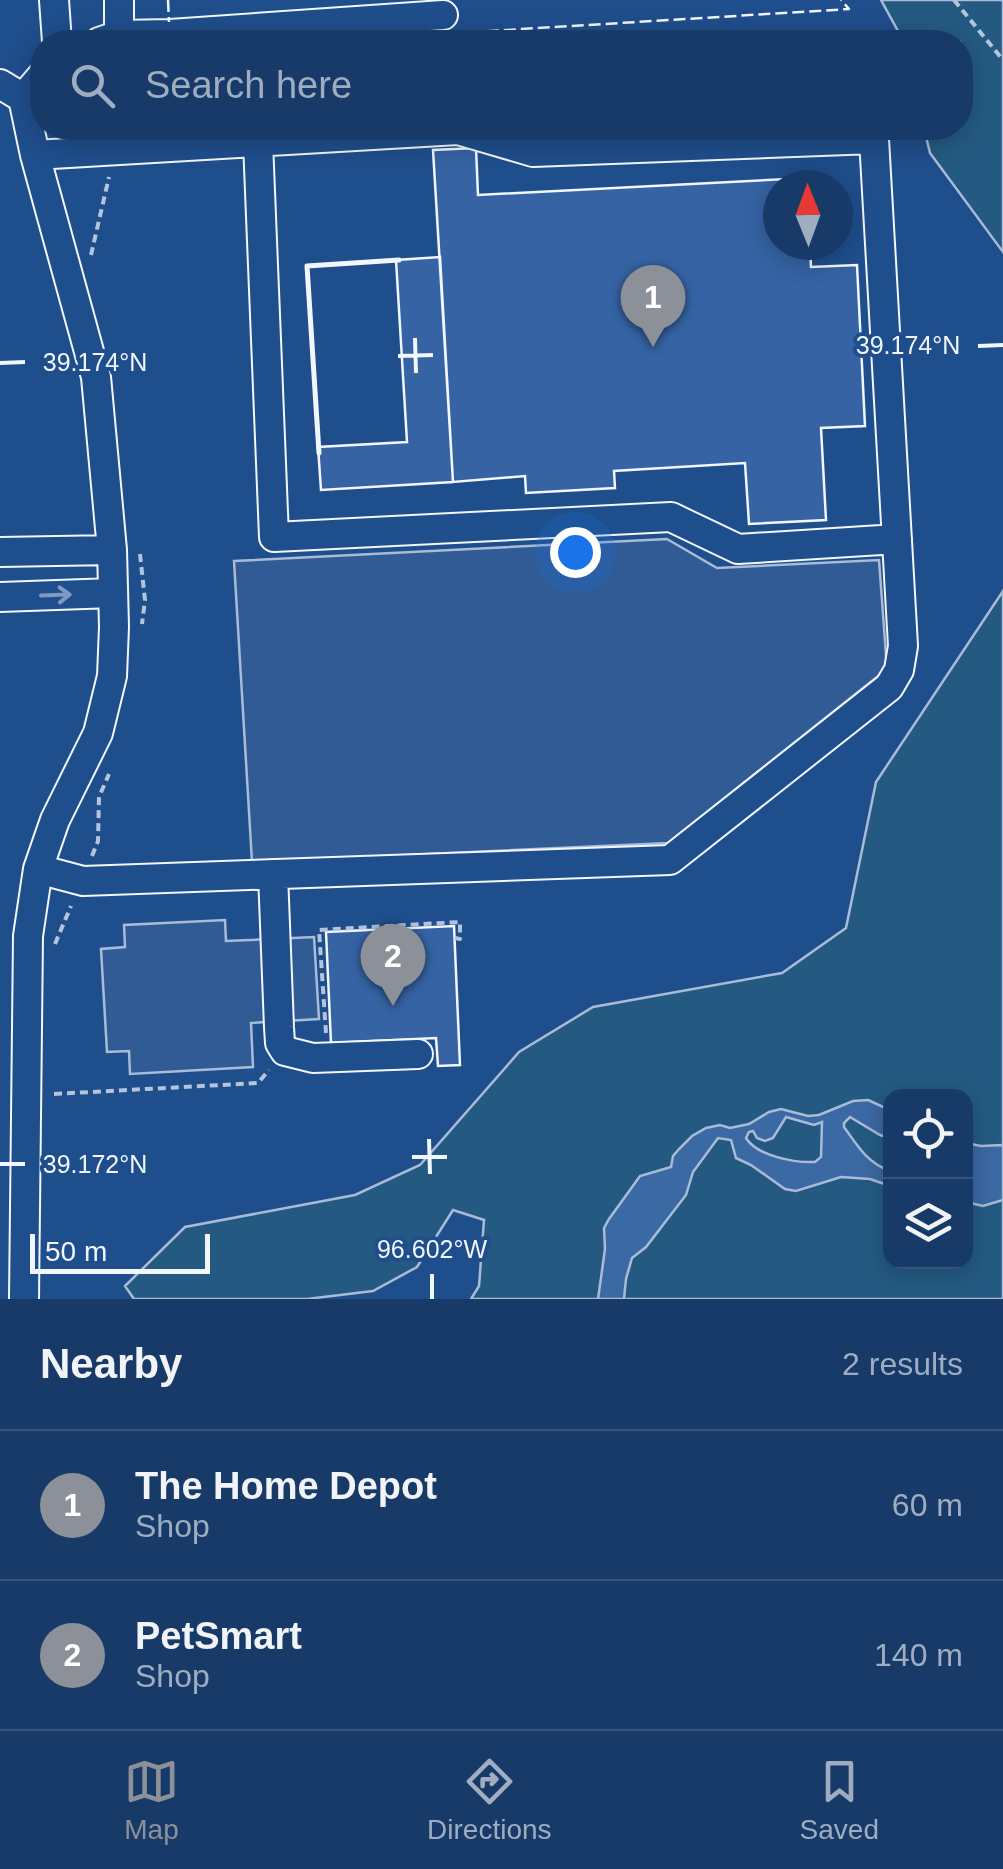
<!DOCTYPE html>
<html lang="en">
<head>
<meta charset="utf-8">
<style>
	:root { --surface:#173a69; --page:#20416f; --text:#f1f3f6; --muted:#9eadc0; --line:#36547d; --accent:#8c9099 }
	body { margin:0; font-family:Helvetica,sans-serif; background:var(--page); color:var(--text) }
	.controls { position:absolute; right:30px; bottom:30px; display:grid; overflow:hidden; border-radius:20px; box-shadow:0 5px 25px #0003 }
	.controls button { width:90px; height:90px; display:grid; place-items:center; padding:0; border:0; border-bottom:2px solid var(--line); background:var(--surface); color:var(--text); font:50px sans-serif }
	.compass { position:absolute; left:763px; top:170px; width:90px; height:90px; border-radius:50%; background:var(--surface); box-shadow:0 5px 25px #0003; rotate:359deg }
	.scale { position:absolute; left:30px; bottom:25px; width:180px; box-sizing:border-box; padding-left:10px; border:5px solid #f2f6ff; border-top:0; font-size:28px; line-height:35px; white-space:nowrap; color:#f2f6ff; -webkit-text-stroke:8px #1f4e8c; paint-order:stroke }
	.you { position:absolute; left:575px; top:552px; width:35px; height:35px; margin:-25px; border:8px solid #fff; border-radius:50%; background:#1a73e8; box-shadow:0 0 0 15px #1a73e833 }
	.badge { display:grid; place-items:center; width:65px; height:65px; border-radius:50%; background:var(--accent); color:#fff; font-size:32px; font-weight:700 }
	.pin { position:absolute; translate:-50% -82px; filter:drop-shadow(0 2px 5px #0008) }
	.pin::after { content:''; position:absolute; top:52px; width:35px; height:30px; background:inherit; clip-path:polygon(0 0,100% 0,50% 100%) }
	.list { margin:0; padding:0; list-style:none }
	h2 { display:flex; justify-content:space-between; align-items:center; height:130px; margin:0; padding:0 40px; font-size:42px }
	h2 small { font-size:32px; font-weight:400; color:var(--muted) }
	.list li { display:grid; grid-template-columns:65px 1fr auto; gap:30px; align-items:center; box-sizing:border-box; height:150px; padding:0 40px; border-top:2px solid var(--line) }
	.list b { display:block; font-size:38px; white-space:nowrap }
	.list p { margin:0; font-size:32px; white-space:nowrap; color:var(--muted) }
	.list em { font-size:32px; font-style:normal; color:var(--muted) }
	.icon { flex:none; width:55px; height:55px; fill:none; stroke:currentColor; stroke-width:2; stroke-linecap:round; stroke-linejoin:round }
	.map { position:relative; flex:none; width:1003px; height:1299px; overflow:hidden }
	.search { position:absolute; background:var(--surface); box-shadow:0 5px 25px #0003; left:30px; right:30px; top:30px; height:110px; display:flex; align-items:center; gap:25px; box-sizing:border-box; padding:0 35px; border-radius:40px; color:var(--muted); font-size:38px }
	.sheet { height:430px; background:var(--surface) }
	nav { display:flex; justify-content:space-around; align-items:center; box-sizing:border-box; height:140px; border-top:2px solid var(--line); background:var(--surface); font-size:28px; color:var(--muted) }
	nav a { display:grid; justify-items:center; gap:5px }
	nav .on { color:var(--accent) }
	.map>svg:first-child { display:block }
</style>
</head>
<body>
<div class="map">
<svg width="1003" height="1299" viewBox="0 0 1003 1299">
	<rect width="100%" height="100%" fill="#1f4e8c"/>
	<path fill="#245a82" stroke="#a8bbd7" stroke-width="2.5" fill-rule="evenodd" d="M 881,0 L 1003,0 L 1003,252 L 930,153 L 924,128 L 960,128 L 960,42 L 904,42 Z
		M 1003,591 L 1003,1299 L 471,1299 L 479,1286 L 484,1220 L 453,1210 L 417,1267 L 373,1291 L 307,1299 L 134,1299 L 125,1286 L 185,1227 L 355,1195 L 420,1165 L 519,1052 L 593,1007 L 782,973 L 846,928 L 876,782 ZM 890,1096 L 966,1096 L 966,1262 L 890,1262 Z"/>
	<path fill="#305b95" stroke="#a8bbd7" stroke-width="2.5" d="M 667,539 L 717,568 L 879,560 L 887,669 L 668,843 L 252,862 L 234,561 Z
		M 225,920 L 226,941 L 314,937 L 319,1019 L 251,1023 L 253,1067 L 130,1074 L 129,1051 L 107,1052 L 101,949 L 125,947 L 124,925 Z"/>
	<path fill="#3b69a3" stroke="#a8bbd7" stroke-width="2.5" fill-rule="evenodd" d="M 868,1100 L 890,1110 L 890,1138 L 880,1135 L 850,1117 L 844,1123 L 844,1127 C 858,1146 867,1163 890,1171 L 890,1186 L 870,1179 L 841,1177 L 796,1191 L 785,1189 L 751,1165 L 736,1158 L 731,1140 L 718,1138 L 693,1172 L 686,1195 L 646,1247 L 632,1258 L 626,1279 L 624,1299 L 598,1299 L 605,1249 L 604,1228 L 609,1219 L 640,1176 L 671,1167 L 673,1156 L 679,1149 L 692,1136 L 706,1128 L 720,1125 L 730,1128 L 749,1124 L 769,1112 L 781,1109 L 808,1116 L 819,1115 L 853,1101 ZM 786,1117 L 814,1125 L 822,1122 L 821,1157 L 815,1162 C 795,1163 757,1156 746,1138 L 749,1132 L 753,1131 L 757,1138 L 765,1141 L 773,1138 Z
		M 966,1143 L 981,1146 L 1003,1145 L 1003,1200 L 983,1206 L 966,1202 Z"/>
	<path fill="#3563a3" stroke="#f2f6ff" stroke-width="2.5" d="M 476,148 L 478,195 L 806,178 L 806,185 L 778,185 L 778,245 L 810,245 L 811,267 L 857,265 L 865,426 L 821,428 L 826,520 L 749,524 L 745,463 L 614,471 L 615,488 L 526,493 L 525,476 L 453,482 L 433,150 Z
		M 440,257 L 453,482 L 321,490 L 318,447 L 407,442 L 396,260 Z
		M 454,926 L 460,1065 L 438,1066 L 436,1038 L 331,1043 L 326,932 Z"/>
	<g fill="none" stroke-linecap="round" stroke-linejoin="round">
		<g stroke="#f2f6ff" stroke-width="32">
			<path id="minor" d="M 54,0 L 57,42
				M 119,0 L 119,35
				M 99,42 L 119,35 L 170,34 L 443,15
				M 0,84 L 23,98
				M 258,142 L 274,537 L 671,517 L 738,549 L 897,539
				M 35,155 L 458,130 L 533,152 L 874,139 L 903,646 L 899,670 L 889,687 L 670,860 L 83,881 L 38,869
				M 0,552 L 112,550
				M 0,597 L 113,593
				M 273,874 L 279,1027 L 280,1043 L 285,1051 L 313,1058 L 418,1054
				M 24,1299 L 28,936 L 38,869 L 55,820 L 98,733 L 112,676 L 114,627 L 112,550 L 96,377 L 35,155 L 23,98 L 42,76"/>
		</g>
		<path stroke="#b3c4dc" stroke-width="4" stroke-dasharray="8 5" stroke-linecap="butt" d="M 954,0 L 1003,60
			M 91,255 L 109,177
			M 140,554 L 145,600 L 142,624
			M 92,856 L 98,841 L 99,797 L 109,774
			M 55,944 L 71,906
			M 326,1033 L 319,930 L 460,922 L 460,939 L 455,938
			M 54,1094 L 258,1083 L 269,1070"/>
		<use href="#minor" stroke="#1f4e8c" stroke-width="28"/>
		<path stroke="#f2f6ff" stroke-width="2.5" stroke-dasharray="12 5" stroke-linecap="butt" d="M 168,0 L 169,22
			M 408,42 L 408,36 L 849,9 L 841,0"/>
		<path stroke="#f2f6ff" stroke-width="5" d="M 319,453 L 307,266 L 399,260"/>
	</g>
	<defs><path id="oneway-shaft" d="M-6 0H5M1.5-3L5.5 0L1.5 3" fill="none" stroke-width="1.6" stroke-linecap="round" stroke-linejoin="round" transform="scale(2.5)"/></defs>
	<use stroke="#7e9ac0" href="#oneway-shaft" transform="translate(56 595) rotate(-2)"/>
	<path fill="none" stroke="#f2f6ff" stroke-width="4" d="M 415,338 L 416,373M 978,346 L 1003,345M 398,356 L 433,355M 0,363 L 25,362M 429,1139 L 430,1174M 412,1157 L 447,1157M 0,1164 L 25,1164M 432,1274 L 432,1299"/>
	<g font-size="25" text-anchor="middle" fill="#f2f6ff" stroke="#1f4e8c" stroke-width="8" stroke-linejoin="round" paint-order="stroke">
		<text x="908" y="354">39.174°N</text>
		<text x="95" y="371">39.174°N</text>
		<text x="95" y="1173">39.172°N</text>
		<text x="432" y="1258">96.602°W</text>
	</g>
</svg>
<div class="controls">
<button><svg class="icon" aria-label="locate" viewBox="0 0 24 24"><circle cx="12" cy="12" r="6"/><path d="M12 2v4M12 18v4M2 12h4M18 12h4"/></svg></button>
<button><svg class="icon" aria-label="layers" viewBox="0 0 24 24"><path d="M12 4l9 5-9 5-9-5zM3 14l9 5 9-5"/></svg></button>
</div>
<svg class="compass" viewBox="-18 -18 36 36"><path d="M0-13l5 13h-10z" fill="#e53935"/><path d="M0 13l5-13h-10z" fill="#9eadc0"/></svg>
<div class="scale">50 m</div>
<div class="you"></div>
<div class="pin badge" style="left:653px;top:347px">1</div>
<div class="pin badge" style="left:393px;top:1006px">2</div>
<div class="search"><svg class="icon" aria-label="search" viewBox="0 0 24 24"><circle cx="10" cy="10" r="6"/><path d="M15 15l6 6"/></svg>Search here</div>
</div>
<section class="sheet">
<h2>Nearby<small>2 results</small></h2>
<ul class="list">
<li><span class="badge">1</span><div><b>The Home Depot</b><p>Shop</p></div><em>60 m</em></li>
<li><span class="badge">2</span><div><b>PetSmart</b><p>Shop</p></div><em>140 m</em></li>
</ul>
</section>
<nav>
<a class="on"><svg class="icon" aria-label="map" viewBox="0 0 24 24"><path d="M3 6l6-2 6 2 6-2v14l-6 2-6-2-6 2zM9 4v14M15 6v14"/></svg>Map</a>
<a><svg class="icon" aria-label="directions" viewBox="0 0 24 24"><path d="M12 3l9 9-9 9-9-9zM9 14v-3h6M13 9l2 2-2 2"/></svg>Directions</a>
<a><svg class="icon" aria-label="saved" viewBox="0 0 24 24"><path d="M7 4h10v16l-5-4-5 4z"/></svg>Saved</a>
</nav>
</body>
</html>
